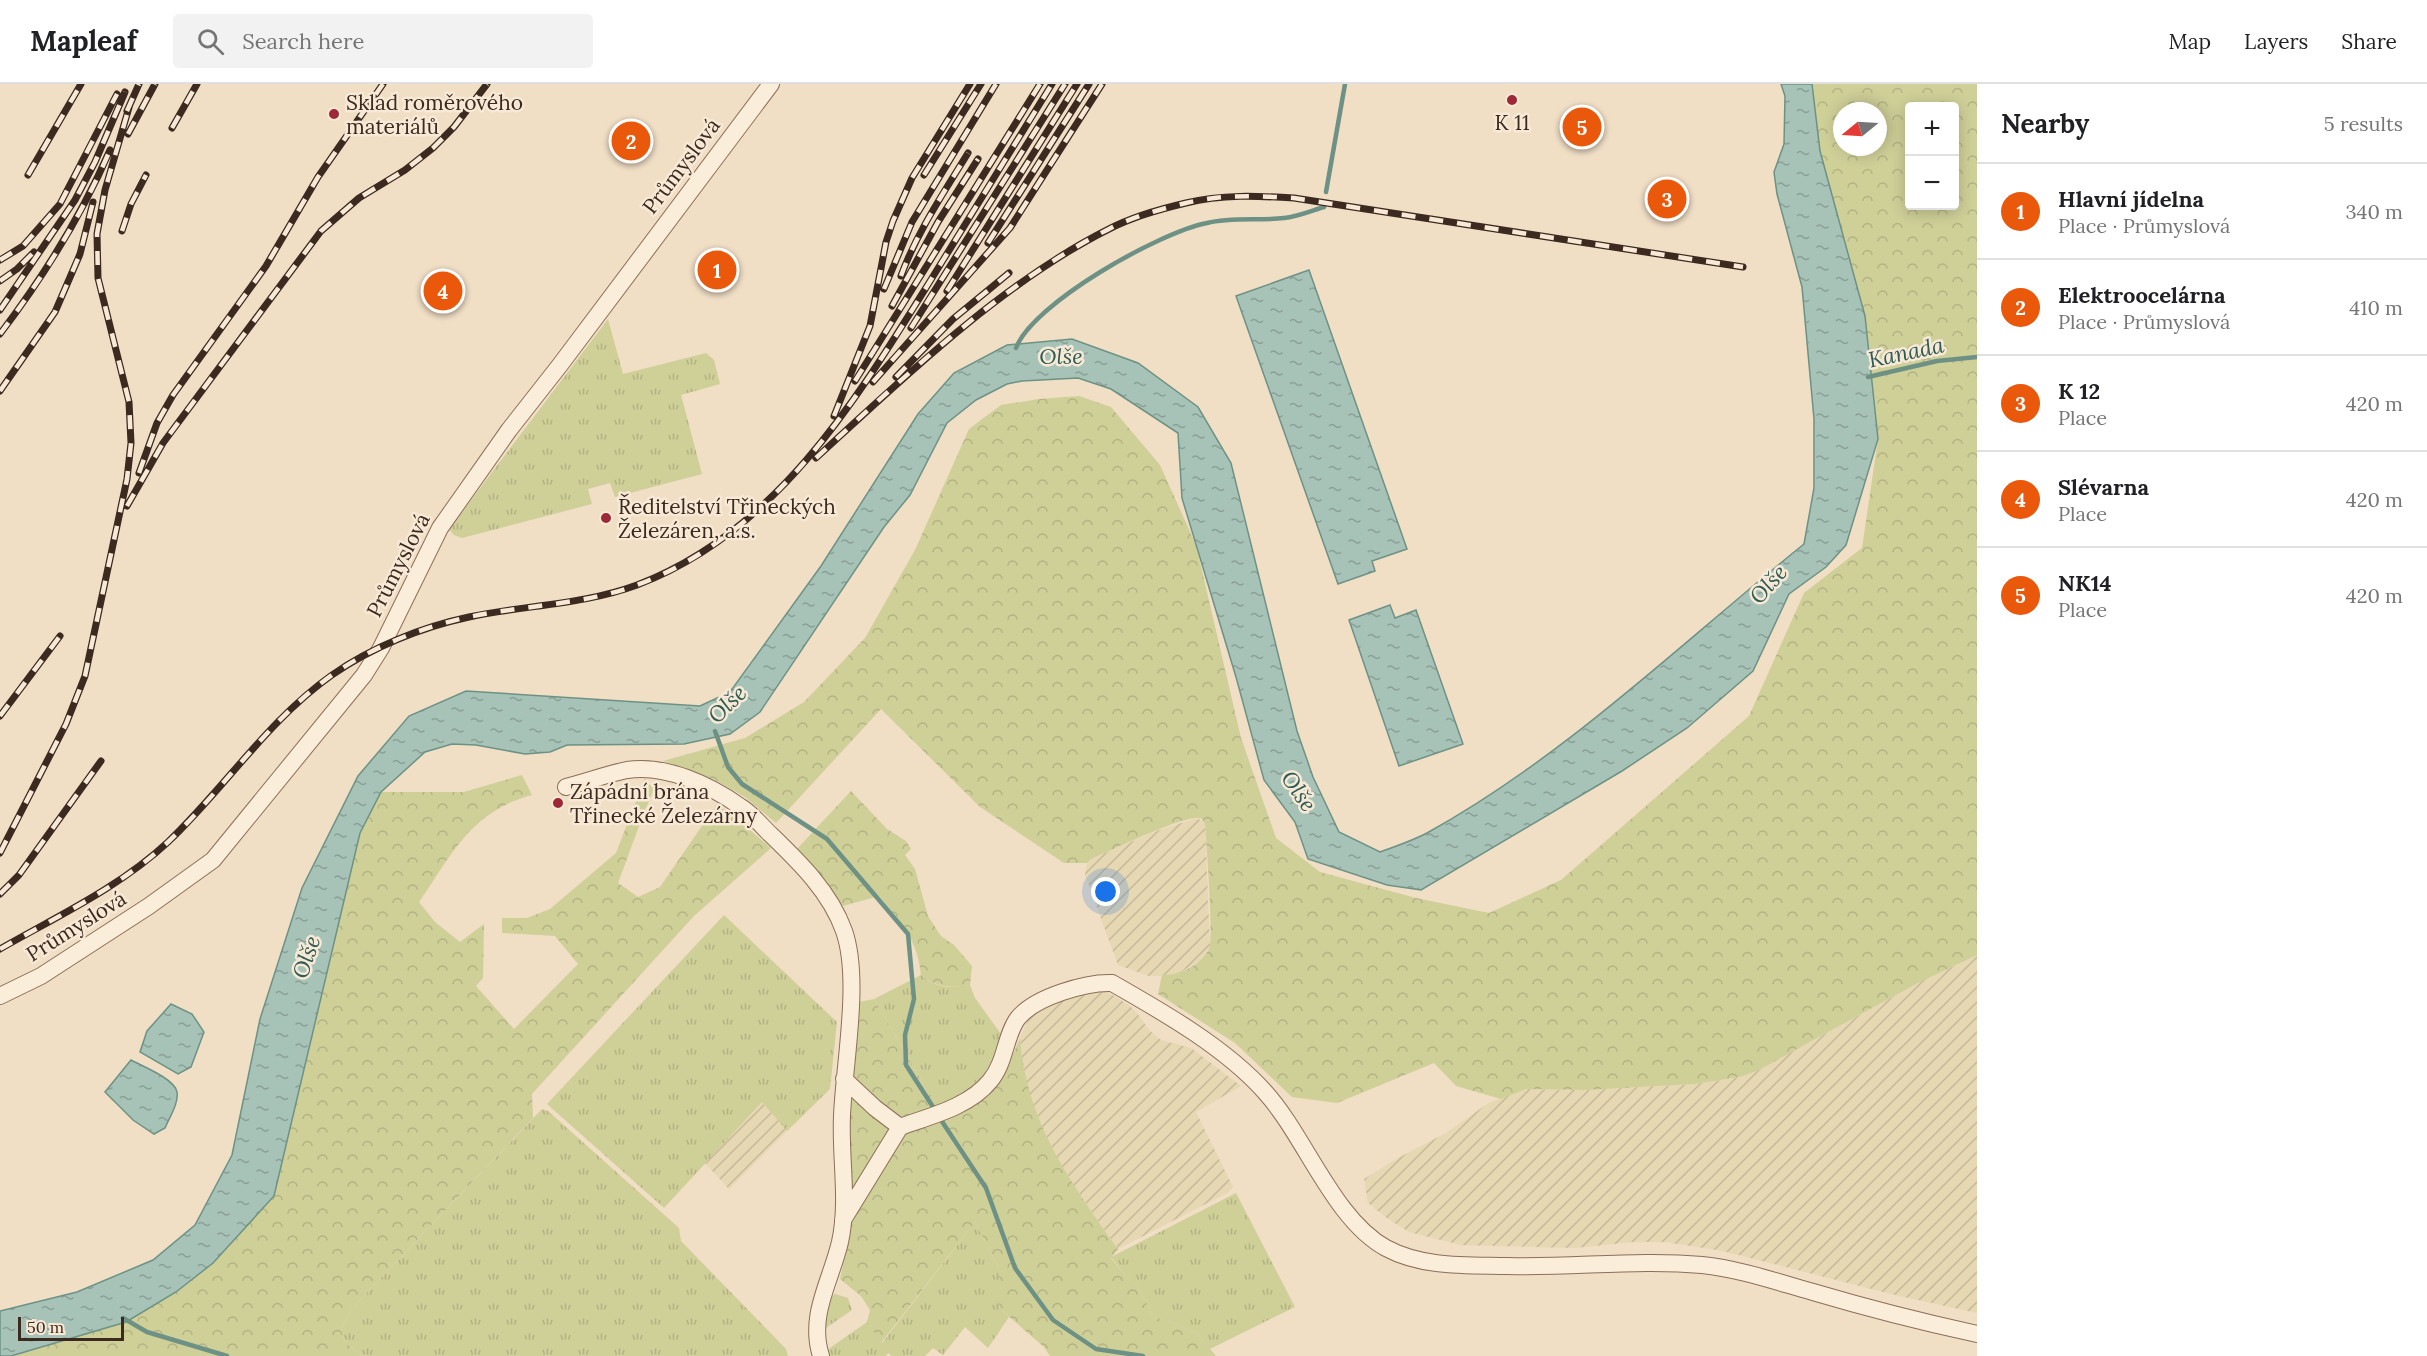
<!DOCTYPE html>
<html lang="en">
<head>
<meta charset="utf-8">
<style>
	:root { --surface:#fff; --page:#f2f2f2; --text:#202124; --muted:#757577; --line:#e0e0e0; --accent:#ea580c }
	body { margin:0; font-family:Lora,serif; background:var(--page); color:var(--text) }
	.controls { position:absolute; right:18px; top:18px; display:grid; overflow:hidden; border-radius:6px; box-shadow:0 3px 15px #0003 }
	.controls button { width:54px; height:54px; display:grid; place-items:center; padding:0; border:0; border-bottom:2px solid var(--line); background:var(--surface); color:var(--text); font:30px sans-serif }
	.compass { position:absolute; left:1833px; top:18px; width:54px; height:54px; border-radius:50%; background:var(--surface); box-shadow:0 3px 15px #0003; rotate:252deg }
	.scale { position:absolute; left:18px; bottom:15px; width:106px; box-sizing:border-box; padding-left:6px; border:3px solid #3c291f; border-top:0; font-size:16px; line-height:21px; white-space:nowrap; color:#3c291f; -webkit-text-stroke:4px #f7e9d5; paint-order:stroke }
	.you { position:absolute; left:1106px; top:808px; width:21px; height:21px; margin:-15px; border:4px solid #fff; border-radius:50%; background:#1a73e8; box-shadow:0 0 0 9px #1a73e833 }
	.badge { display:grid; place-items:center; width:39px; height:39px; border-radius:50%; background:var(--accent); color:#fff; font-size:20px; font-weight:700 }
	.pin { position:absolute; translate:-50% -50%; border:3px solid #fff; box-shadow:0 2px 6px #0006 }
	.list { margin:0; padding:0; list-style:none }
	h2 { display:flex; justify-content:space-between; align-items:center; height:78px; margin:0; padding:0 24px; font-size:26px }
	h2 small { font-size:20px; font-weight:400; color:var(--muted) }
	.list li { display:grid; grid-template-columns:39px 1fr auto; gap:18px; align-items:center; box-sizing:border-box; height:96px; padding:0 24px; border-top:2px solid var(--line) }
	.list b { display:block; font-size:22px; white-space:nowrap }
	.list p { margin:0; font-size:20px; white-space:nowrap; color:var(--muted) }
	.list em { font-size:20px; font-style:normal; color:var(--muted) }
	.icon { flex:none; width:33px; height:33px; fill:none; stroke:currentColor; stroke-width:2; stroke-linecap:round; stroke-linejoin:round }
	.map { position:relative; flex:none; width:1977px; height:1272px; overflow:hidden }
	header { display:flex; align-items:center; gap:36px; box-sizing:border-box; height:84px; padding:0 30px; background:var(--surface); border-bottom:2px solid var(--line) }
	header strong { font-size:28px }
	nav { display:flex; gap:33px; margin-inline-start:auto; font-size:21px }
	.search { width:420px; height:54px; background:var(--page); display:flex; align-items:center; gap:15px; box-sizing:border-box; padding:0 21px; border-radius:6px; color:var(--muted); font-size:22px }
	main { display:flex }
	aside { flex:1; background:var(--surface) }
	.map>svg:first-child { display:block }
</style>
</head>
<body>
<header>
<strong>Mapleaf</strong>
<div class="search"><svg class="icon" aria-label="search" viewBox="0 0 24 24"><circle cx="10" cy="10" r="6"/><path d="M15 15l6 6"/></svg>Search here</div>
<nav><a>Map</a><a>Layers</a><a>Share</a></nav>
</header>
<main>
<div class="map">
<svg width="1977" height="1272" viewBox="0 0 1977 1272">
	<defs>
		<pattern id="farmland-furrows" width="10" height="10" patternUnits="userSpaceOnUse" patternTransform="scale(1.5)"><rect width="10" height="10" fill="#e6d8b2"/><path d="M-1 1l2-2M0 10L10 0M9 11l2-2" fill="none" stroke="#c6b999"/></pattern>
		<pattern id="grass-tufts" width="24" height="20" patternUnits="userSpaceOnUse" patternTransform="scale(1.5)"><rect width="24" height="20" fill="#cfcf98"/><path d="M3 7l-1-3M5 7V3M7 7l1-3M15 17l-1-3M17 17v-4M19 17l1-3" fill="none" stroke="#b3b283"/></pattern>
		<pattern id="forest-crowns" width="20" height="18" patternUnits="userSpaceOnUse" patternTransform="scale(1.5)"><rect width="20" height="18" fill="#cfcf98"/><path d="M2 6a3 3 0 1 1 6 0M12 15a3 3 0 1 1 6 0" fill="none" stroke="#b3b283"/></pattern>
		<pattern id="water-ripples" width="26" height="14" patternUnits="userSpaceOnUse" patternTransform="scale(1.5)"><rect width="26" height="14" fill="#a7c3b8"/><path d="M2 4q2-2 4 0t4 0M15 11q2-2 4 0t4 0" fill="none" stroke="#899e95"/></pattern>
	</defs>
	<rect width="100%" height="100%" fill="#f0dec5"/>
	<path fill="url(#farmland-furrows)" d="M 1197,734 L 1205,739 L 1210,863 L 1201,876 L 1174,892 L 1149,892 L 1118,881 L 1085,791 L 1087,780 L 1091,775 L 1159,746 Z
		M 1977,871 L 1977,1229 L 1891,1210 L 1723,1167 L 1665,1158 L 1633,1158 L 1575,1164 L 1461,1161 L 1409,1148 L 1388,1135 L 1368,1119 L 1364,1095 L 1398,1074 L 1446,1049 L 1490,1018 L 1526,1005 L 1585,1006 L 1694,1000 L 1741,993 L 1757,987 L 1916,900 Z
		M 1106,907 L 1129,921 L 1137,929 L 1150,947 L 1161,956 L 1191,964 L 1241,1002 L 1196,1028 L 1231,1099 L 1233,1103 L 1229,1108 L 1118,1165 L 1075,1104 L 1053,1067 L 1034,1025 L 1022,983 L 1020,954 L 1029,933 L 1049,921 L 1083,910 Z
		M 762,1018 L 787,1047 L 729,1105 L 705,1079 Z"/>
	<path fill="url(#grass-tufts)" d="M 608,235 L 623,290 L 706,269 L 714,276 L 720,300 L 681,311 L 702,390 L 615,413 L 610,399 L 588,405 L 592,420 L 462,454 L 454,451 L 449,445 Z
		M 724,831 L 837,938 L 830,1005 L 787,1047 L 762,1018 L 664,1124 L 547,1020 Z
		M 921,891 C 938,905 949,904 970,901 L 975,914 L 1001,950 L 991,985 L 963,1010 L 933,1025 L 920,994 L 874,915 Z
		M 542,1025 L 548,1027 L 679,1144 L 681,1157 L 786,1265 L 788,1272 L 366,1272 C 351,1265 343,1259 341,1243 L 358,1218 Z
		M 1236,1109 L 1295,1223 L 1210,1265 L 1197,1249 L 1153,1232 L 1140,1206 L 1128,1195 L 1111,1173 Z
		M 975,1138 L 999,1185 L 999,1224 L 1009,1233 L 988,1264 L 965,1243 L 943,1271 L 933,1264 L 925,1272 L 892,1272 L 888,1269 L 886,1272 L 829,1272 L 827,1266 L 867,1238 L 882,1259 Z
		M 835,1210 L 848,1214 L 852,1226 L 823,1246 L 830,1214 Z"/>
	<path fill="url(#forest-crowns)" fill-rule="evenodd" d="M 1812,0 L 1977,0 L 1977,871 L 1916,900 L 1757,987 L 1740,993 L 1694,1000 L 1585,1006 L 1526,1005 L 1501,1015 L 1456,1002 L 1434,979 L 1337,1019 L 1292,1013 L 1235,959 L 1158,910 L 1162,891 C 1179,892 1201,881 1209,865 C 1214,855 1206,757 1205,739 C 1202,736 1202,734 1198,734 C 1182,732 1110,767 1091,775 L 1087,779 L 1064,779 L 980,723 L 881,625 L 776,739 L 745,713 L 715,696 L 663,677 L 745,654 L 804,618 L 865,554 L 915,466 L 969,345 L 1001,321 L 1039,315 L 1079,312 L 1111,323 L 1160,381 L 1196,461 L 1241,654 L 1276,754 L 1320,788 L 1416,814 L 1489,829 L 1561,796 L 1749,632 L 1804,509 L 1862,464 L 1878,355 L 1865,232 L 1820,67 ZM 1910,22 L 1954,22 L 1954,122 L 1910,122 ZM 1842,27 L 1878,27 L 1878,63 L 1842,63 Z
		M 522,691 L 532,711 C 471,727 452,770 419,818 L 435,838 L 460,858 L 484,840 L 483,894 L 476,902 L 514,945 L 578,880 L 555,852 L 502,849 L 502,834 L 527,834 L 550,825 L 616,769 L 645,694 L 654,706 L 645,726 L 618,799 L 638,813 L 660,803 L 717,720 L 736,734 L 771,764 L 694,832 L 532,1010 L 533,1034 L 358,1218 L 341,1243 C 343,1259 351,1265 366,1272 L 11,1272 L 126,1238 L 213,1179 L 360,749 L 381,708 L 464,708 Z
		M 851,707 L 887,745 L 906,757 L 911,765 L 905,771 L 915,785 L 928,832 L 941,852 L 954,861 L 972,882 L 970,901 C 951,904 937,904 921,891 C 918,857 901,838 879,812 L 843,822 L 826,797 L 797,765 Z
		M 874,915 L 920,994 L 933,1025 L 943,1035 L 989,1011 L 1005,988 L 1020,954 C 1026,1038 1071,1099 1118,1165 L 1111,1174 L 1128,1195 L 1140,1206 L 1153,1232 L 1197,1249 L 1216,1272 L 1050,1272 L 1044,1263 L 999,1224 L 999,1185 L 975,1138 L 881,1259 L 867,1238 L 870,1226 L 861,1212 L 840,1195 L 849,1153 L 849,1034 L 859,918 Z"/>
	<path fill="url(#water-ripples)" stroke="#6d9285" stroke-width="1.5" d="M 1781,0 L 1812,0 L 1820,67 L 1865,232 L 1878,355 L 1846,461 L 1826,483 L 1789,510 L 1753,587 L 1687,644 L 1622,687 L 1421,806 L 1387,801 L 1308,775 L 1295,738 L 1264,696 L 1236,593 L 1182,414 L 1178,349 L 1111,305 L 1078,294 L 1022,297 L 1007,300 L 976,316 L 947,339 L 910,411 L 884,443 L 760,628 L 730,650 L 684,660 L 567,661 L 550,668 L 525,670 L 476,661 L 452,660 L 425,668 L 381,708 L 360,749 L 274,1112 L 213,1179 L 176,1208 L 126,1238 L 11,1272 L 0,1272 L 0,1227 L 77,1208 L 153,1176 L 195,1141 L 232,1071 L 260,935 L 302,804 L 358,692 L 409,632 L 466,607 L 700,622 L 730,608 L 821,482 L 918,330 L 954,289 L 1007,261 L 1072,255 L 1138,279 L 1198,323 L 1231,379 L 1297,647 L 1313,693 L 1339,748 L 1380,768 C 1396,762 1412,757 1427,749 C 1566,672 1681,559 1804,460 L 1814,404 L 1814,335 L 1802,203 L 1777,110 L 1774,88 L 1784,60 L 1785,12 Z
		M 1309,186 L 1407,465 L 1372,477 L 1375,487 L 1338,500 L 1236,212 Z
		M 1390,521 L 1395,534 L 1416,526 L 1463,660 L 1399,682 L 1349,536 Z
		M 171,920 L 192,930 L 204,948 L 191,983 L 178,990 L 140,968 L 147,947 Z
		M 131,976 C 142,982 175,995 177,1008 C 179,1019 169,1034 165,1044 L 154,1050 L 133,1036 L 105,1008 Z"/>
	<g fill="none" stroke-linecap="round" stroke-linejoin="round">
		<path stroke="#6d9285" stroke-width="4.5" d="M 1326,108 L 1345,0
			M 1016,264 C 1033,219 1160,148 1207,139 C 1232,133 1259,137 1284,134 C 1297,133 1311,127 1324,123
			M 1868,293 L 1937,277 L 1977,273
			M 715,647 L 728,683 L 742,700 L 827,755 L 908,850 L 914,915 L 905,951 L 906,981 L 935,1026
			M 939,1033 L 986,1104 L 1015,1184 L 1053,1236 L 1096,1265 L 1143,1272
			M 123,1234 L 147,1248 L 227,1272"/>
		<g stroke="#8c6f5a" stroke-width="18">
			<path id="minor" d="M 566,703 C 586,698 607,690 627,686 C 666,680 710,701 741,723 C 751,729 759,739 768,748 C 797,776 830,807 844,847 C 861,895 844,980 842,1032 C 840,1074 849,1117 840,1158 C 831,1197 808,1231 821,1272
				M 0,912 L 41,892 L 149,822 L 213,776 L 364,591 L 381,564 L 440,444 L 509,346 L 560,281 L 771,0
				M 844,995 L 875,1024 L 900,1043 C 930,1032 969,1023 990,997 C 1006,978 1005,951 1018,934 C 1035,913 1086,898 1112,899 C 1163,928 1226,964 1265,1008 C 1305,1052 1334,1136 1386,1164 C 1423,1184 1468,1181 1508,1182 C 1572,1184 1638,1175 1702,1181 C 1740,1185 1777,1198 1813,1208 C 1867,1224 1922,1238 1977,1250
				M 843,1136 L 900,1043"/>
		</g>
		<use href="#minor" stroke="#faedd9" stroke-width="16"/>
		<g stroke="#3c291f" stroke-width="7">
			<path id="rail" d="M 127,27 L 139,0
				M 172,44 L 197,0
				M 128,50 L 155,0
				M 28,91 L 81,0
				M 924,91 L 981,0
				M 122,147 L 131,120 L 146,91
				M 988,159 L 1089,0
				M 0,176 L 23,162 L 60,120 L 117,10
				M 901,192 C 917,148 943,110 968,69
				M 0,197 L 17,185 L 34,168
				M 884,205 L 912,138 L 996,0
				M 947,207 L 1077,0
				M 892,222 L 938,138 L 978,75
				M 0,226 L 75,116 L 95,78 L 125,8
				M 911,244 L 1065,0
				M 0,250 C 44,192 81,133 110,66
				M 896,293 L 953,235 L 1009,189
				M 855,297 L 1040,0
				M 873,298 L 1010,144 L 1102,0
				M 0,307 L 55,228 L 80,170 L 93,118
				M 834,332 L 870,242 L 886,158 L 893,137 L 912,94 L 970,0
				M 816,374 C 903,294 1003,198 1109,145 C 1132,133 1160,125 1186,119 C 1222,110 1258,112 1294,114 L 1743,183
				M 139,389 L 157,339 L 173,311 L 266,182 L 318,93 L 383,0
				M 127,422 L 163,359 L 321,147 L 359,114 L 405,86 L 433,64 L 454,43 L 487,0
				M 0,632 L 60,552
				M 0,769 L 66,640 L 85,592 L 127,395 L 131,359 L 129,318 L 98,194 L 97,150 L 105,106 L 130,20
				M 0,810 L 19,791 L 101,677
				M 0,865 C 56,833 120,803 168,758 C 224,705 268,636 332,591 C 372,563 422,543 469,533 C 525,521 583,521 637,501 C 777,448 857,315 932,194 C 972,129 1012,65 1052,0"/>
		</g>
		<use href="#rail" stroke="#f7e9d5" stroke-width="4.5" stroke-dasharray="14" stroke-linecap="butt"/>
	</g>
	<g fill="#9d2836" stroke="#f7e9d5" stroke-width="2">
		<circle cx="1512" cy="16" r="6"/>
		<circle cx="334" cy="30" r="6"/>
		<circle cx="606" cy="434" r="6"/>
		<circle cx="558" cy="719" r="6"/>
	</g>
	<g text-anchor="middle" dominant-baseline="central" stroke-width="5" stroke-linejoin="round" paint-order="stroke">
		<g font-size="21" fill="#3c291f" stroke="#f7e9d5" text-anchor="start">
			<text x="346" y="18">Sklad roměrového<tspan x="346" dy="24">materiálů</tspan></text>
			<text x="1512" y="38" text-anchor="middle">K 11</text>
			<text x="618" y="422">Ředitelství Třineckých<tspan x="618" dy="24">Železáren, a.s.</tspan></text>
			<text x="570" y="707">Zápádní brána<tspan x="570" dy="24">Třinecké Železárny</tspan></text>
		</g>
		<g font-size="21" fill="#3c291f" stroke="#f7e9d5">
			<text transform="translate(681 82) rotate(-53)">Průmyslová</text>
			<text transform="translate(398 481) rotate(-63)">Průmyslová</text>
			<text transform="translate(76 842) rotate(-32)">Průmyslová</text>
		</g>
		<g font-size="22" font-style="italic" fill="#2d5c54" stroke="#f7e9d5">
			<text transform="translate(1906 268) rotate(-12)">Kanada</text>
			<text x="1061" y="272">Olše</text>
			<text transform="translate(1768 500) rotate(-48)">Olše</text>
			<text transform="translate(727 620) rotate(-44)">Olše</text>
			<text transform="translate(1299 707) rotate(56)">Olše</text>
			<text transform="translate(306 873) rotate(-71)">Olše</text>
		</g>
	</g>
</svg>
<div class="controls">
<button>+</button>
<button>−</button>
</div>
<svg class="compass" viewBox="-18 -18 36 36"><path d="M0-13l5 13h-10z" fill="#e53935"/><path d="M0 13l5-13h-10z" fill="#757577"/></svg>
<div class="scale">50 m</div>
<div class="you"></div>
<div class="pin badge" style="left:717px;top:186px">1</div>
<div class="pin badge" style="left:631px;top:57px">2</div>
<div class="pin badge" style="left:1667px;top:115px">3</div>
<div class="pin badge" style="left:443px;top:207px">4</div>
<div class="pin badge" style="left:1582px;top:43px">5</div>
</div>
<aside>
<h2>Nearby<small>5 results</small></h2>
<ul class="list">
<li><span class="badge">1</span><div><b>Hlavní jídelna</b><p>Place · Průmyslová</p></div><em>340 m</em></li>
<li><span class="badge">2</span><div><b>Elektroocelárna</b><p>Place · Průmyslová</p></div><em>410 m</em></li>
<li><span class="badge">3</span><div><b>K 12</b><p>Place</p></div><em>420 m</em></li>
<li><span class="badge">4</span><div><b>Slévarna</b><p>Place</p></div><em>420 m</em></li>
<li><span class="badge">5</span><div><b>NK14</b><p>Place</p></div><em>420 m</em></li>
</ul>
</aside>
</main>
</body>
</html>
